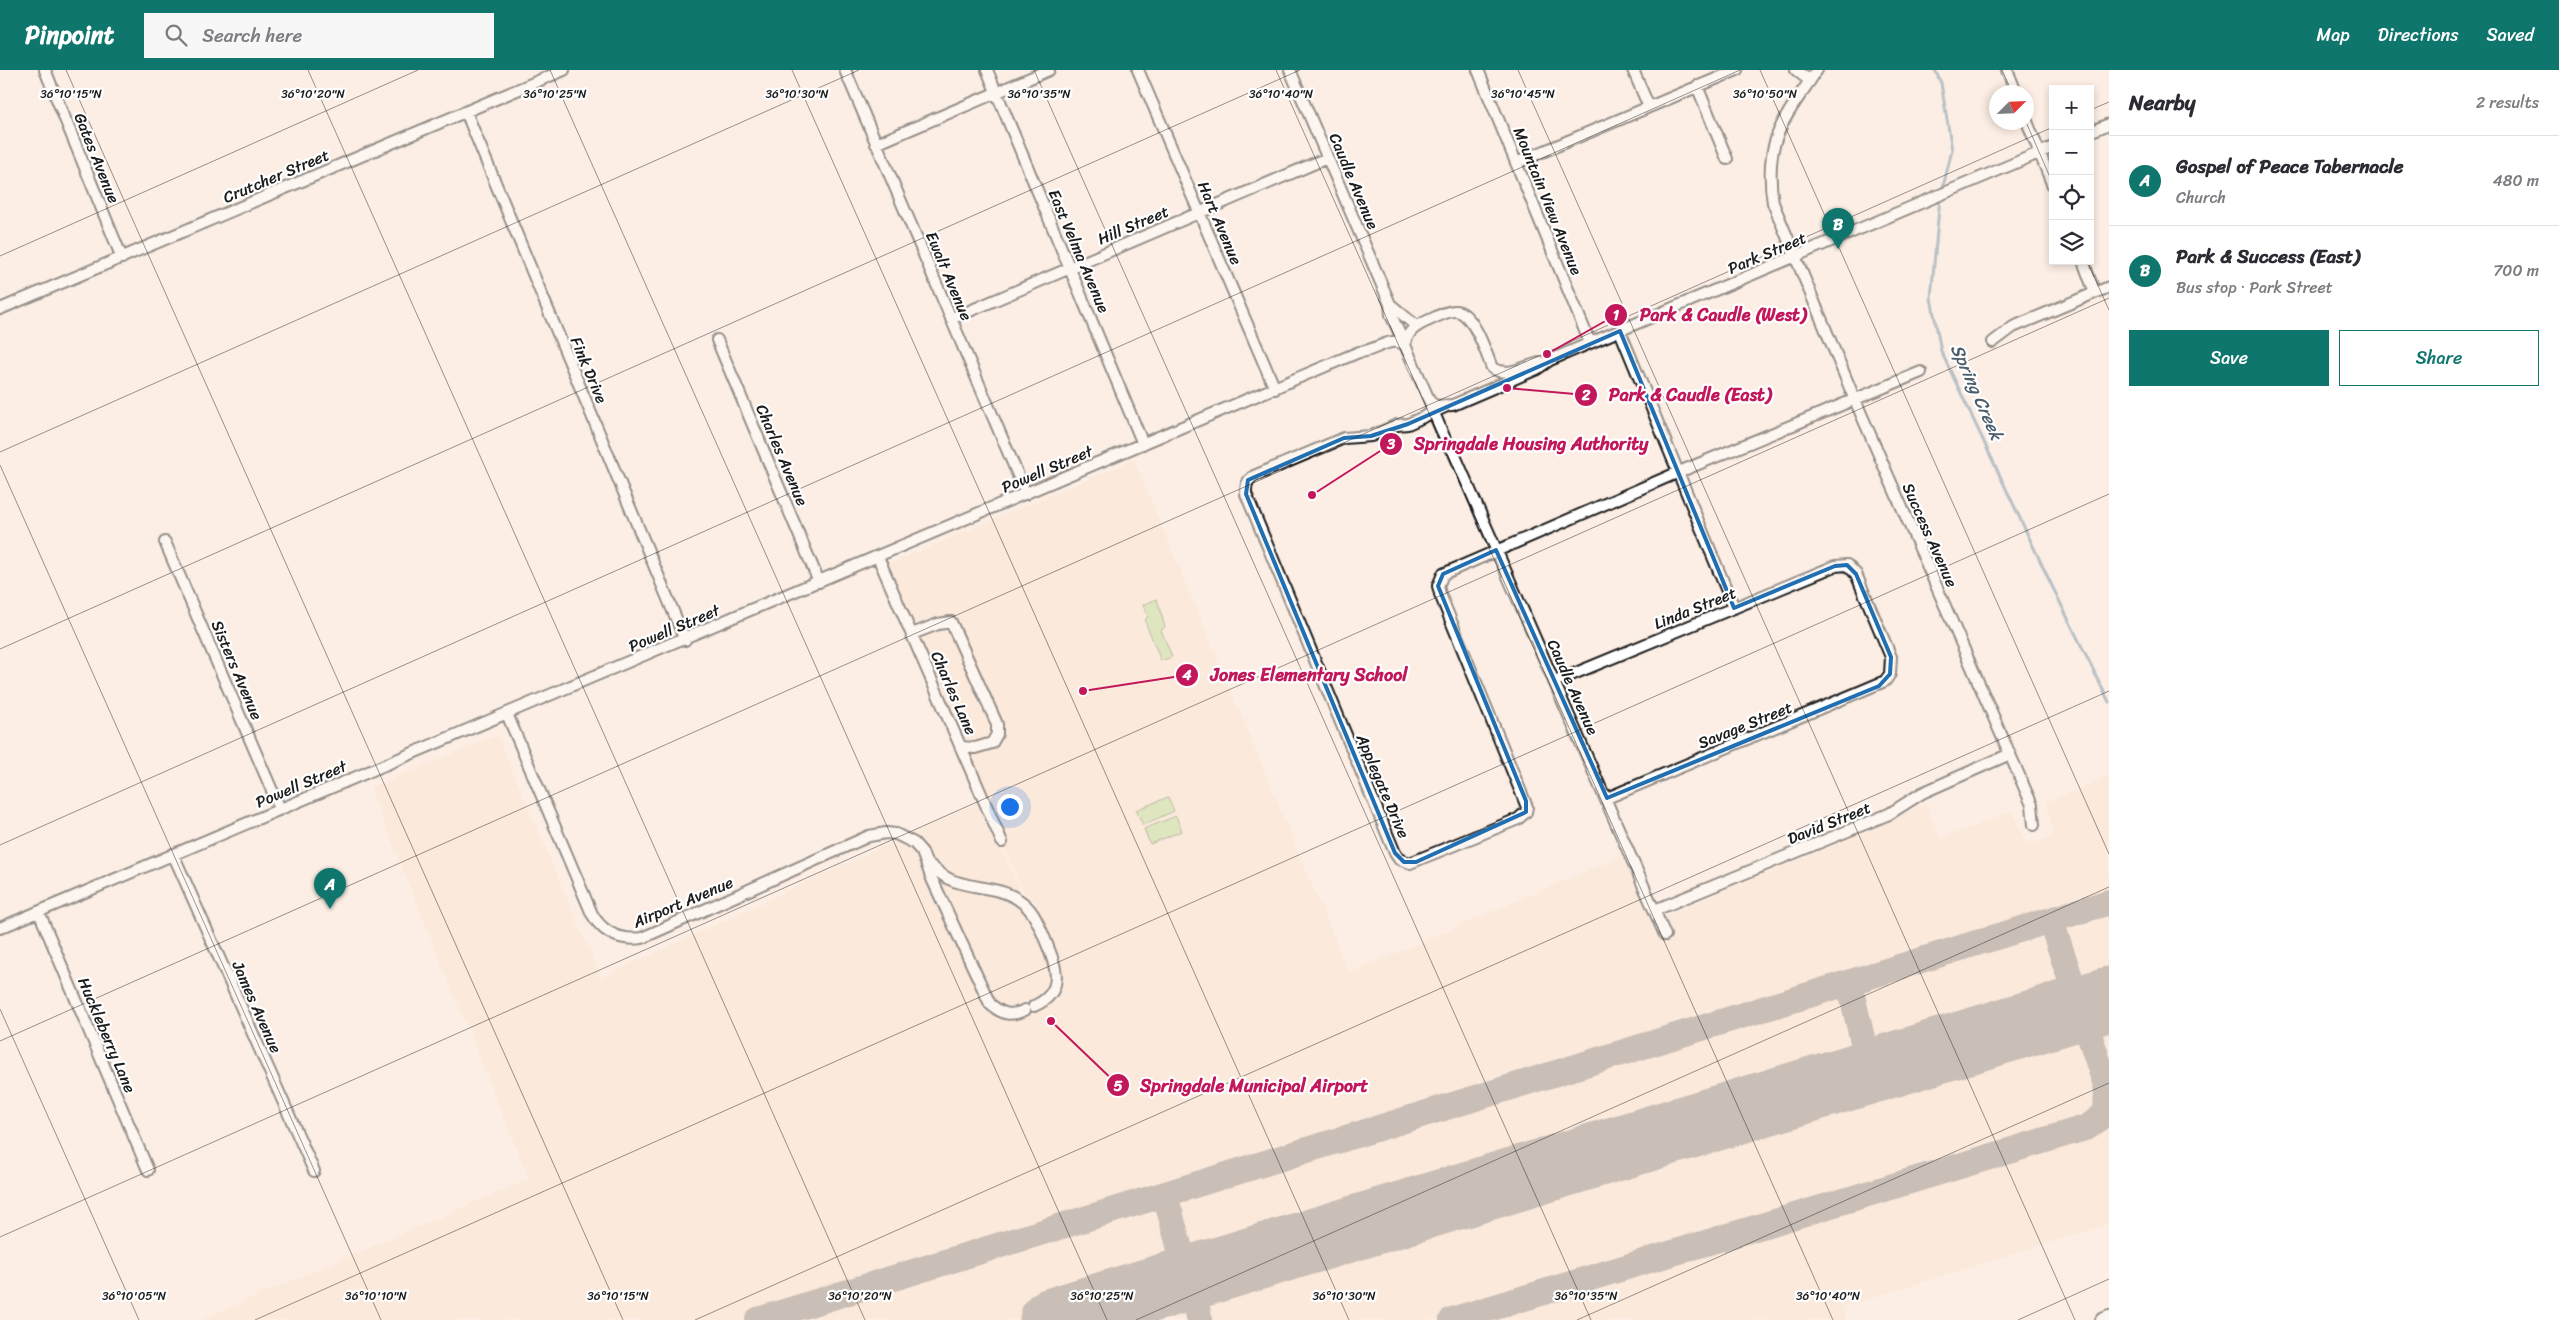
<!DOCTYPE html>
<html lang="en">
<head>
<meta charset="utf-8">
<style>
	:root { --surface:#fff; --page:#f7f7f7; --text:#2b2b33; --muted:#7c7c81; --line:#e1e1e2; --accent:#0f766e }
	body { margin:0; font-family:Sriracha,sans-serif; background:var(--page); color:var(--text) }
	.controls { position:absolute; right:15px; top:15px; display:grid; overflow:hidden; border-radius:0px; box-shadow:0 2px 8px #0003 }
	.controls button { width:45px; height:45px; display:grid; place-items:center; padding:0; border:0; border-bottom:1px solid var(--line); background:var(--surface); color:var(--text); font:25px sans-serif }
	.compass { position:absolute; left:1989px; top:15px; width:45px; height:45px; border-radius:50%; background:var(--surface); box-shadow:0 2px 8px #0003; rotate:66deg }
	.you { position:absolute; left:1009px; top:736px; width:18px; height:18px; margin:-12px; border:4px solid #fff; border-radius:50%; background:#1a73e8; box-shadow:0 0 0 8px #1a73e833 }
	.badge { display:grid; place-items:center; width:32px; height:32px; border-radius:50%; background:var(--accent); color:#fff; font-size:16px; font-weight:700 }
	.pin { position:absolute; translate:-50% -41px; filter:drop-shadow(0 1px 2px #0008) }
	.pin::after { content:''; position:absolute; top:26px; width:18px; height:15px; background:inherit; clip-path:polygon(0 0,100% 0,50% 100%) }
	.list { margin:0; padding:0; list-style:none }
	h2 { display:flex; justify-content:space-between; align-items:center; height:65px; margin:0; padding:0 20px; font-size:21px }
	h2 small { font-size:16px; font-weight:400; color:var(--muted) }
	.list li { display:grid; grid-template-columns:32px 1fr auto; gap:15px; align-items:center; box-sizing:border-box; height:90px; padding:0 20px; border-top:1px solid var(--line) }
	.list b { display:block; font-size:19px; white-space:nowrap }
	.list p { margin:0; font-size:16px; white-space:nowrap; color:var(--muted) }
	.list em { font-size:16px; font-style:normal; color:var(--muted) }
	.actions { display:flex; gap:10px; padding:15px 20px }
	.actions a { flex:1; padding:11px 0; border:1px solid var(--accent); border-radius:0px; text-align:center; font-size:18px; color:var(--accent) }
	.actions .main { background:var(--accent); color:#fff }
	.icon { flex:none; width:28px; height:28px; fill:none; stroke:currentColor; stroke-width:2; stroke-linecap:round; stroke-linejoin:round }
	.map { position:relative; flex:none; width:2109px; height:1250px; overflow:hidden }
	header { display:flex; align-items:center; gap:30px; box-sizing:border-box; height:70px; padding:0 25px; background:var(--accent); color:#fff }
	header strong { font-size:24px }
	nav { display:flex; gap:28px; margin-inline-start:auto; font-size:18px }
	.search { width:350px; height:45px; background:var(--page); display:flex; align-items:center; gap:12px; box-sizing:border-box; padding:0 18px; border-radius:0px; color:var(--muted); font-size:19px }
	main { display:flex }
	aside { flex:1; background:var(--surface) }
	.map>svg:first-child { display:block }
</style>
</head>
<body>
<header>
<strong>Pinpoint</strong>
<div class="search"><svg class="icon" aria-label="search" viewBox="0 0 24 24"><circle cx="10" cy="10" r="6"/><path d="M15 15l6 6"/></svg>Search here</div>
<nav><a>Map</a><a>Directions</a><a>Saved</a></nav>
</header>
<main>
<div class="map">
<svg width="2109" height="1250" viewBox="0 0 2109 1250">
	<rect width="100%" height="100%" fill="#fceee4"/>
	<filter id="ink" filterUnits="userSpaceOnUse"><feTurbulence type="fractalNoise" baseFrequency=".02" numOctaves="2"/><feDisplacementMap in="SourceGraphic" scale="10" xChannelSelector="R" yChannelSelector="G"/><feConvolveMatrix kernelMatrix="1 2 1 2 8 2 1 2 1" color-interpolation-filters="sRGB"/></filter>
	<g filter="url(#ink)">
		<path fill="#fae2d1" d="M 1134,390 L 1349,903 L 1622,786 L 1651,851 L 1871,760 L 1925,733 L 1941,769 L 2012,741 L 2027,776 L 2055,765 L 2046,732 L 2109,706 L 2109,1154 L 1842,1237 L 1846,1250 L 201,1250 L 529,1109 L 370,718 L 497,665 L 601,908 L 976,733 L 994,773 L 1004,786 L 1023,827 L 1033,834 L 1038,833 L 1025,824 L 882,497 Z"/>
		<path fill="#bbdb94" stroke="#6c7c58" d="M 1157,529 L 1165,557 L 1161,560 L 1172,587 L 1161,591 L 1145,551 L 1148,546 L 1143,535 Z
			M 1168,727 L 1174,741 L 1143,755 L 1136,740 Z
			M 1176,746 L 1182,761 L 1150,774 L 1144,759 Z"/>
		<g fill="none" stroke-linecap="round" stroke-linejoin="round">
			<path stroke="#6c89a4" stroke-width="3" d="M 1935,0 L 1941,13 L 1952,80 L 1942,121
				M 1940,127 L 1931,228 L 1941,281 L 2051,514 L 2109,632"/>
			<path stroke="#8c8580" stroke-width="26" d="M 1849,913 L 1870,1001
				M 1165,1125 L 1200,1250
				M 758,1250 L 2109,832
				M 1452,1250 L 2088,1057 L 2106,1043 L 2107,1018 L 2051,851"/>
			<path stroke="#8c8580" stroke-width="65" d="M 1052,1250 L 2109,929"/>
			<g stroke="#1c1c1c" stroke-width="14">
				<path id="minor" d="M 45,0 L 122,188
					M 845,0 L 1026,424
					M 987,0 L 1143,374
					M 1138,0 L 1275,319
					M 1290,0 L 1390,234 L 1391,245 L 1405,275
					M 1478,0 L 1590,273
					M 1633,0 L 1649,37
					M 1796,0 L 1810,11
					M 1817,0 C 1784,50 1763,69 1773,133 L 1855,330 L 2032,735 L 2034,755
					M 2007,0 L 2016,22
					M 1697,16 L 1727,89
					M 466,42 L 685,570
					M 2026,49 L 2053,116
					M 2090,62 L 2109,54
					M 876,74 L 1049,0
					M 1516,93 L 1737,0
					M 2083,191 L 2095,223
					M 1390,234 L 1416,256
					M 0,239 L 564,0
					M 951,249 L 1327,88
					M 1620,261 L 1734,538
					M 717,270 L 819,512
					M 1993,272 L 2013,257 L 2109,217
					M 1546,292 C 1528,293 1510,309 1492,298 C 1486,283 1474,243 1456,241 C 1447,240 1435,248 1427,251 C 1414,257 1407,262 1405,275 L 1430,332 L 1437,336 L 1453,335 L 1537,299 L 1550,290 L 2053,77
					M 1431,336 L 1448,376 L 1453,381 L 1665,865
					M 1445,337 L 1408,354 L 1397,355 L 1371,366 L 1344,368 L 1254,406 C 1246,411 1246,416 1246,424 L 1395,783 L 1399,789 L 1410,793 L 1518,749 L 1526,742 L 1527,737 L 1440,524 L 1438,516 L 1443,504 L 1679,402 L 1921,302
					M 165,472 L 280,739
					M 878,487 L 1002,772
					M 912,564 L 938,554 L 951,552 L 997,654 L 997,664 L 992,673 L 975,678 L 961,677
					M 1554,612 L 1835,496 L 1847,495 L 1856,504 L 1891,587 L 1890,604 L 1885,611 L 1607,728
					M 507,644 L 592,844 C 603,863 620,871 642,868 L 869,766 L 886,763 L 896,764 L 914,773 L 922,782 L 932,809 L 990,934 C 1002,944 1010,947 1025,940
					M 173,784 L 314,1101
					M 927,793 C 934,798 941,805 949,809 C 970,819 999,816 1019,830 C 1033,839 1038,853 1044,867 C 1055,894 1068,921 1034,936
					M 1655,840 L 1889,744 L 1922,723 L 2010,684
					M 39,842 L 148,1100
					M 0,858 L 1359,282 C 1375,282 1390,265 1405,275"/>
			</g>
			<g stroke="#1c1c1c" stroke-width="16">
				<path id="major" d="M 2102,1250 L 2109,1247"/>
			</g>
			<use href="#minor" stroke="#fff" stroke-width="10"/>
			<use href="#major" stroke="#fff" stroke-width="12"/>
		</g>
	</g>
	<path d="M0 0H2109V1250H0ZM 1620,261 L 1734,538 L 1835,496 L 1847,495 L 1856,504 L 1891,587 L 1890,604 L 1879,616 L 1607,728 L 1496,480 L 1443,504 L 1438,516 L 1526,731 L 1526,742 L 1416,792 L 1404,792 L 1395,783 L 1246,424 L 1248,410 L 1344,368 L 1371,366 L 1408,354 Z" fill="#fceee4" fill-opacity=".55" fill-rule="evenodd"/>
	<path fill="none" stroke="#1f6fb2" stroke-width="4" stroke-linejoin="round" d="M 1620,261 L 1734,538 L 1835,496 L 1847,495 L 1856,504 L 1891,587 L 1890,604 L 1879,616 L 1607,728 L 1496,480 L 1443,504 L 1438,516 L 1526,731 L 1526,742 L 1416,792 L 1404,792 L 1395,783 L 1246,424 L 1248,410 L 1344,368 L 1371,366 L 1408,354 Z"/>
	<path fill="none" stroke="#1c1c1c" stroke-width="1" stroke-opacity="0.45" d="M 66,0 L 623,1250M 308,0 L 865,1250M 550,0 L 1107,1250M 792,0 L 1349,1250M 1034,0 L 1591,1250M 1276,0 L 1833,1250M 1518,0 L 2075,1250M 1760,0 L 2109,784M 2002,0 L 2012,22M 2090,40 L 2109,32M 2026,52 L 2053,114M 0,186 L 418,0M 2087,191 L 2109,240M 0,382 L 859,0M 0,395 L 381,1250M 0,579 L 1300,0M 0,775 L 1740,0M 0,939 L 139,1250M 0,971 L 2053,57M 0,1167 L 2109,228M 255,1250 L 2109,424M 695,1250 L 2109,621M 1136,1250 L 2109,817M 1577,1250 L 2109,1013M 2018,1250 L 2109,1209"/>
	<g text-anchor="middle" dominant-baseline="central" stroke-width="4.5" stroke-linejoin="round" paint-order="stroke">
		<g font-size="16" fill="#1c1c1c" stroke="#fff">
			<text transform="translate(97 88) rotate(68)">Gates Avenue</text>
			<text transform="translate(276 106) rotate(-23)">Crutcher Street</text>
			<text transform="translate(1354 111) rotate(67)">Caudle Avenue</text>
			<text transform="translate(1548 131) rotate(68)">Mountain View Avenue</text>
			<text transform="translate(1220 153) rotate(67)">Hart Avenue</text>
			<text transform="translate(1133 155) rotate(-23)">Hill Street</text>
			<text transform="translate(1079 181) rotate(67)">East Velma Avenue</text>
			<text transform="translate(1767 183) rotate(-23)">Park Street</text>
			<text transform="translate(949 206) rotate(67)">Ewalt Avenue</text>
			<text transform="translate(589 300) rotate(67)">Fink Drive</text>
			<text transform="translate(782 385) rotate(67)">Charles Avenue</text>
			<text transform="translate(1047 399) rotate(-23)">Powell Street</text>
			<text transform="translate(1930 465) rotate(66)">Success Avenue</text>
			<text transform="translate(1695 538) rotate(-22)">Linda Street</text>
			<text transform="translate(674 558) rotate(-23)">Powell Street</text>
			<text transform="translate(237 600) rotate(67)">Sisters Avenue</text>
			<text transform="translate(1573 617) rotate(66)">Caudle Avenue</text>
			<text transform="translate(954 623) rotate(66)">Charles Lane</text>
			<text transform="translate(1745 655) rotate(-22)">Savage Street</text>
			<text transform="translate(301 714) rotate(-23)">Powell Street</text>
			<text transform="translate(1383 716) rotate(67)">Applegate Drive</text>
			<text transform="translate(1829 753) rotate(-22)">David Street</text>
			<text transform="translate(683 832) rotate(-23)">Airport Avenue</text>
			<text transform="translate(257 937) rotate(66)">James Avenue</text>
			<text transform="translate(107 965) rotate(67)">Huckleberry Lane</text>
		</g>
		<g font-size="18" font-style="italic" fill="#4b5c6b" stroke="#fff">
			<text transform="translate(1977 322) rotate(66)">Spring Creek</text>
		</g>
	</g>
	<g font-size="12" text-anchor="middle" fill="#1c1c1c" stroke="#fff" stroke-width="4.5" stroke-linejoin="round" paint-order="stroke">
		<text x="71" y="28">36°10'15"N</text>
		<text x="797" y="28">36°10'30"N</text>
		<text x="1039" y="28">36°10'35"N</text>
		<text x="313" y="28">36°10'20"N</text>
		<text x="555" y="28">36°10'25"N</text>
		<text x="1281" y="28">36°10'40"N</text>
		<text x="1523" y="28">36°10'45"N</text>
		<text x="1765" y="28">36°10'50"N</text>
		<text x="134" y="1230">36°10'05"N</text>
		<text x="376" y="1230">36°10'10"N</text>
		<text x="618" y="1230">36°10'15"N</text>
		<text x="860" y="1230">36°10'20"N</text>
		<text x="1102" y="1230">36°10'25"N</text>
		<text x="1344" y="1230">36°10'30"N</text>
		<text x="1586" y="1230">36°10'35"N</text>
		<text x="1828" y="1230">36°10'40"N</text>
	</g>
	<path fill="none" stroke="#c2185b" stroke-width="2" d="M1547 284L1616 245M1507 318L1586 325M1312 425L1391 374M1083 621L1187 605M1051 951L1118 1015"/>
	<g fill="#c2185b" stroke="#fff" stroke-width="2">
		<circle cx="1547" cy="284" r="5"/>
		<circle cx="1507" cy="318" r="5"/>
		<circle cx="1312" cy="425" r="5"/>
		<circle cx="1083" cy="621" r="5"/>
		<circle cx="1051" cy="951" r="5"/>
		<circle cx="1616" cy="245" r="12"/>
		<circle cx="1586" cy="325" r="12"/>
		<circle cx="1391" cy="374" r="12"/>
		<circle cx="1187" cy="605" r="12"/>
		<circle cx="1118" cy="1015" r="12"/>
	</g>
	<g font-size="15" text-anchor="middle" font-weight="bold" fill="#fff">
		<text x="1616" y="250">1</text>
		<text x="1586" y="330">2</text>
		<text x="1391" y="379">3</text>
		<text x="1187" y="610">4</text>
		<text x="1118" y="1021">5</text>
	</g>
	<g font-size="18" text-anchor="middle" font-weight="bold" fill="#c2185b" stroke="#fff" stroke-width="4.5" stroke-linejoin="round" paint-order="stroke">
		<text x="1723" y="251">Park &amp; Caudle (West)</text>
		<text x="1690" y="331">Park &amp; Caudle (East)</text>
		<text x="1531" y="380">Springdale Housing Authority</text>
		<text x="1309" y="611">Jones Elementary School</text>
		<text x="1254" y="1022">Springdale Municipal Airport</text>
	</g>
</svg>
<div class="controls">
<button>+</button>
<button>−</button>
<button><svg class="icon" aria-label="locate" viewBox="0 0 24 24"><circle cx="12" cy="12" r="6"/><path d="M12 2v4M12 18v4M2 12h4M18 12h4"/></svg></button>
<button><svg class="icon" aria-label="layers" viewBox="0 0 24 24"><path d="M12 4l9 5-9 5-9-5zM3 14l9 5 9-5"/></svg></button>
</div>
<svg class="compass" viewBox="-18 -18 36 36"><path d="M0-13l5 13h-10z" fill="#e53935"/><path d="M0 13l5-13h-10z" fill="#7c7c81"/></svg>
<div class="you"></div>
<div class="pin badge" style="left:330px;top:839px">A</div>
<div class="pin badge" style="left:1838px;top:179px">B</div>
</div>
<aside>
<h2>Nearby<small>2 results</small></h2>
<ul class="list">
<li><span class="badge">A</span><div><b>Gospel of Peace Tabernacle</b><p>Church</p></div><em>480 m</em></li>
<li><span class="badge">B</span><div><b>Park &amp; Success (East)</b><p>Bus stop · Park Street</p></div><em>700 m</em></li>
</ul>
<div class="actions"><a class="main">Save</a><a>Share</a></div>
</aside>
</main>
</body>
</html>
